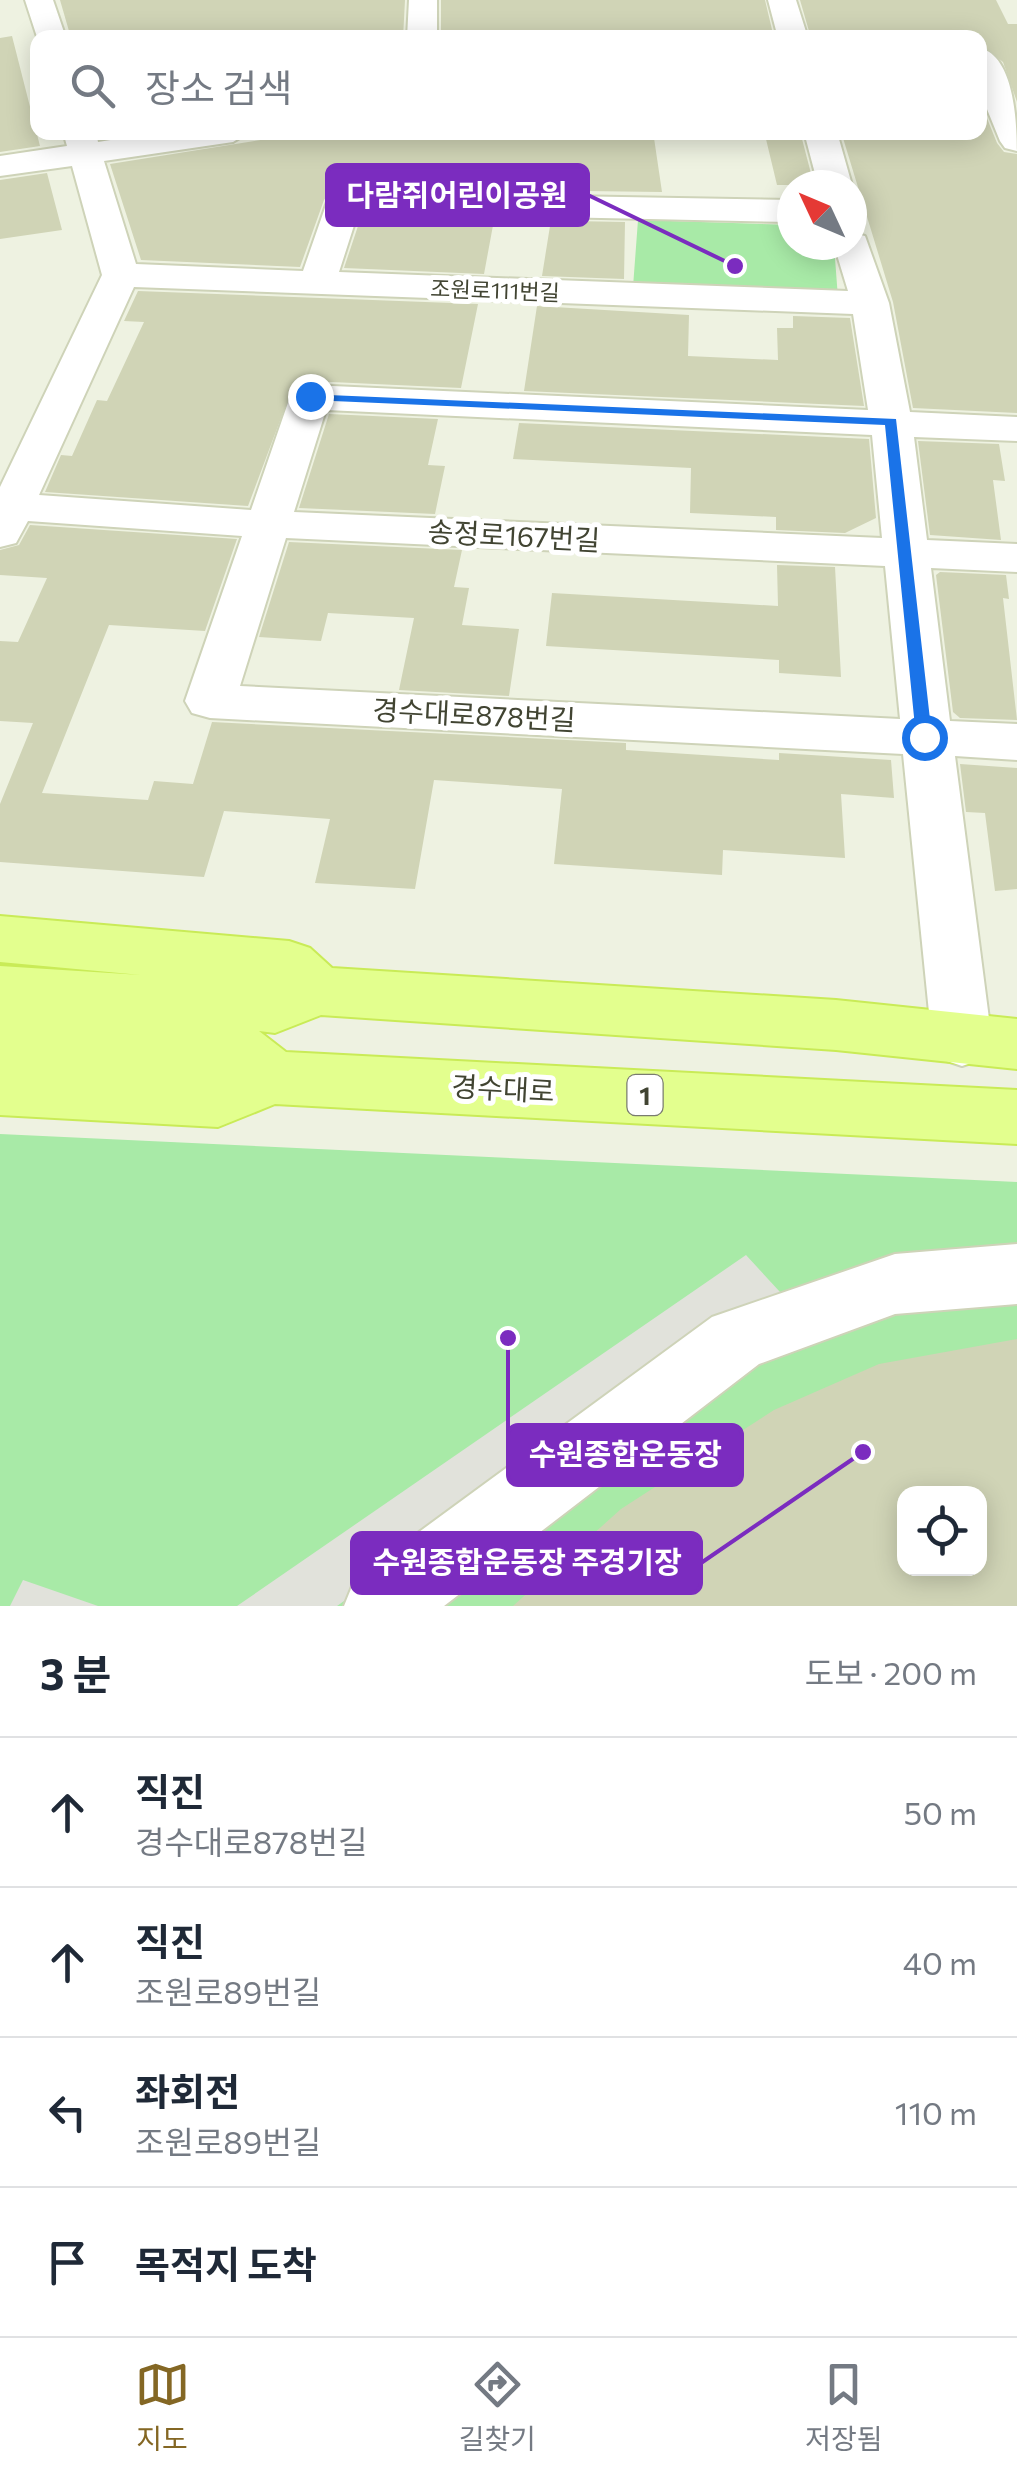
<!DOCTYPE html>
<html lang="ko">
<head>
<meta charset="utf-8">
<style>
	:root { --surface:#fff; --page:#f6f6f7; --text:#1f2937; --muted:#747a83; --line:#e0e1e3; --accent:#846724 }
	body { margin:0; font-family:Commissioner,"Noto Sans KR",sans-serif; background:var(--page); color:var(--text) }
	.controls { position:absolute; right:30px; bottom:30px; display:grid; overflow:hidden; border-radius:20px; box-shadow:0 5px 25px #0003 }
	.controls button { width:90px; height:90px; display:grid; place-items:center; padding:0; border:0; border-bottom:2px solid var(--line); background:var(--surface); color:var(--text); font:50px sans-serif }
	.compass { position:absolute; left:777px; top:170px; width:90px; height:90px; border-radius:50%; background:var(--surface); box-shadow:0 5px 25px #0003; rotate:314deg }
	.stop { position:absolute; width:30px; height:30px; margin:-22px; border:8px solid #1a73e8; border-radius:50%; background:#fff }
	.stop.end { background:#1a73e8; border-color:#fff; box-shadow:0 2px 10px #0008 }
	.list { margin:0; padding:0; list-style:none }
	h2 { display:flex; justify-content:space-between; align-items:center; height:130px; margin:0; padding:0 40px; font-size:42px }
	h2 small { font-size:32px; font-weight:400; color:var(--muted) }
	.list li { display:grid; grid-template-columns:65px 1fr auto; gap:30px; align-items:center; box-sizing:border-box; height:150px; padding:0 40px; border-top:2px solid var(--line) }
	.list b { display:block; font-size:38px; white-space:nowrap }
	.list p { margin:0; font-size:32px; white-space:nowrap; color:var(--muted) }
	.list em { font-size:32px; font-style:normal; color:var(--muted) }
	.icon { flex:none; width:55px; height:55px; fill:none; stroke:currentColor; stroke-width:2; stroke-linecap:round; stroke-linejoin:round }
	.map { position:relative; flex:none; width:1017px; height:1606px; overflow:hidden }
	.search { position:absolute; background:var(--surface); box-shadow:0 5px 25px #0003; left:30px; right:30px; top:30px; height:110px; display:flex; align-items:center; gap:25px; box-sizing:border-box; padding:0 35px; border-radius:20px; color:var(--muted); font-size:38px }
	.sheet { height:730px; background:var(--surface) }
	nav { display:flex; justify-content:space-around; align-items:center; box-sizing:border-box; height:140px; border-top:2px solid var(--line); background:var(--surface); font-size:28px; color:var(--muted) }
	nav a { display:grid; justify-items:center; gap:5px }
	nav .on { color:var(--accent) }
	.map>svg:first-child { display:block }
</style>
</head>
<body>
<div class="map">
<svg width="1017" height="1606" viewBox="0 0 1017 1606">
	<rect width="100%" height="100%" fill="#eef2e1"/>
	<path fill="#a8eaa7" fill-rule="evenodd" d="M 638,220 L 792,225 L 792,245 L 834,245 L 838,298 L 633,287 Z
		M 0,1134 L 1017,1182 L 1017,1606 L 0,1606 ZM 904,1494 L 980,1494 L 980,1568 L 904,1568 Z"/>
	<path fill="#e1e2db" d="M 746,1255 L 780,1292 L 337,1606 L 237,1606 Z
		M 23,1580 L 98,1606 L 10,1606 Z"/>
	<path fill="#d0d4b6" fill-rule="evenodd" d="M 60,0 L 405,0 L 403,38 L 71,38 Z
		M 441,0 L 765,0 L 774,38 L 441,38 Z
		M 800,0 L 996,0 L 1008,24 L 1017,24 L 1017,102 L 1003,62 L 980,44 L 980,38 L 811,38 Z
		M 12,36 L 40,146 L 0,152 L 0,38 Z
		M 980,101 L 997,143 L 1004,152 L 1017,154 L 1017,413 L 913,408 L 893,302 L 843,138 L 851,134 L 980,132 Z
		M 567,135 L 567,138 L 654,138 L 662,192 L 343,188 L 331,191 L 324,200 L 300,267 L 141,260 L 110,164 L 286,136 Z
		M 765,135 L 802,139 L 814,185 L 777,185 Z
		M 47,173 L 62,230 L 0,239 L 0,180 Z
		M 361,217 L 494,220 L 484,274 L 344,268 Z
		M 518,220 L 625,222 L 624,279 L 542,276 L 550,226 Z
		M 138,291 L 478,304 L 461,388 L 310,381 L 293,386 L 248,506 L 45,492 L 61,455 L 72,456 L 97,400 L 107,401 L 144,322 L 124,321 Z
		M 537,306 L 689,315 L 688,356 L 778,360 L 777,328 L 793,328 L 793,316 L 850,318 L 864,406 L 524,391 Z
		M 329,414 L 438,419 L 428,465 L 445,466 L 435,514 L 299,508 Z
		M 519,423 L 869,439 L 876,518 L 845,533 L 776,530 L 776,517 L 690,513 L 691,468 L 513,459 Z
		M 918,441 L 999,444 L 1005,481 L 993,480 L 1001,540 L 930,535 Z
		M 30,525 L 237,539 L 205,631 L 109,625 L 42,793 L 148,800 L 154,781 L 193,784 L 212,722 L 626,743 L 626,750 L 779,760 L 779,753 L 891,760 L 894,798 L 841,794 L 845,858 L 723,850 L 722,875 L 554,864 L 562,789 L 434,780 L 415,889 L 315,883 L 330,819 L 224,811 L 204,877 L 0,862 L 0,804 L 33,723 L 0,721 L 0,641 L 18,642 L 47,578 L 0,575 L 0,550 L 19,545 Z
		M 289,542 L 462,550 L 454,587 L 469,588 L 462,625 L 519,629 L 509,696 L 399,690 L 414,618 L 328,613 L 321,641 L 259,637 Z
		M 777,565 L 835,567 L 841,677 L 779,673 L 779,660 L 546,646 L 552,593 L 778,606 Z
		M 940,572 L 1006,575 L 1009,599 L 1003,598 L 1017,720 L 960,718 L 953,712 L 936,575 Z
		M 960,764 L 1017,768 L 1017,889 L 995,891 L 985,813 L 966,812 Z
		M 1017,1339 L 1017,1606 L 513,1606 L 621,1509 L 774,1410 L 879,1364 ZM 904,1494 L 980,1494 L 980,1568 L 904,1568 Z"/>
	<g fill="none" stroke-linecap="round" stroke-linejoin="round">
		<g stroke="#ced3b8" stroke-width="4">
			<path id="minor" d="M 25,0 L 53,0 L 66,38 L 38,40 Z
				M 409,0 L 437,0 L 437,38 L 407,38 Z
				M 768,0 L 796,0 L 808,38 L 778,38 Z
				M 980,48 C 1014,56 1017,122 1017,151 L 1005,148 L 1000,141 L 980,92 Z
				M 63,132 L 96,132 L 98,142 L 161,132 L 249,132 L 233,142 L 104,161 L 136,264 L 303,271 L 327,202 L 332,195 L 344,192 L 792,200 L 792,222 L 358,213 L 339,272 L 848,291 L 834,245 L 852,245 L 852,233 L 865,236 L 889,303 L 910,412 L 1017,417 L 1017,441 L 914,437 L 927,540 L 1017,544 L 1017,572 L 931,568 L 950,721 L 1017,724 L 1017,760 L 955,756 L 992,1042 L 983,1059 L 962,1066 L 941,1059 L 932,1042 L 903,754 L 210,718 L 192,713 L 185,701 L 242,536 L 28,521 L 16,543 L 0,547 L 0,487 L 102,275 L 72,166 L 0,176 L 0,156 L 67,146 ZM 134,287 L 853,314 L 868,410 L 310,385 L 296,388 L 290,397 L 251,510 L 39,495 ZM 326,410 L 872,435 L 882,538 L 294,512 ZM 286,538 L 885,566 L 900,719 L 240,686 Z
				M 804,132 L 837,132 L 852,185 L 818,185 Z
				M 1017,1244 L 1017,1304 L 895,1314 L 759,1364 L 444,1606 L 344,1606 L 355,1579 L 712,1317 L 895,1254 Z"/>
		</g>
		<g stroke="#c9eb57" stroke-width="4">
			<path id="major" d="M 0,916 L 289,941 L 310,948 L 332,968 L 836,1000 L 1017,1019 L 1017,1069 L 836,1050 L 321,1015 L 275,1033 L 259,1031 L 286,1052 L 1017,1090 L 1017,1144 L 275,1104 L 218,1127 L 0,1115 L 0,966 L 141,975 L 0,962 Z"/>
		</g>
		<use href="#minor" fill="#fff" fill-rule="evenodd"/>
		<use href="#major" fill="#e3ff8e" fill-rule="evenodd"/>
	</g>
	<path fill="#1a73e8" d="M 305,394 L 896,419 L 932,737 L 924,742 L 916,737 L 885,425 L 310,400 Z"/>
	<g text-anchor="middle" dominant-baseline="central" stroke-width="10" stroke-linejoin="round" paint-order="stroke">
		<g font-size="22" fill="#414432" stroke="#fff">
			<text transform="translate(495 290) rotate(2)">조원로111번길</text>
		</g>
		<rect fill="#fff" stroke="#7a7c70" stroke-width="2.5" x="627.5" y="1075" width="35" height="40" rx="8"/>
		<g font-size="25" font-weight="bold" fill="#414432">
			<text x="645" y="1095">1</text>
		</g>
		<g font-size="28" fill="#414432" stroke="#fff">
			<text transform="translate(514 535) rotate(3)">송정로167번길</text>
			<text transform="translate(474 714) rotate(3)">경수대로878번길</text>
			<text transform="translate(503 1088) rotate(3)">경수대로</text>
		</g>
	</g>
	<path fill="none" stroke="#7b2cbf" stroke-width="4" d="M735 266L588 195M508 1338L508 1455M863 1452L701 1563"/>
	<g fill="#7b2cbf" stroke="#fff" stroke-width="4">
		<circle cx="735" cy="266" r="10"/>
		<circle cx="508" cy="1338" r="10"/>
		<circle cx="863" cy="1452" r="10"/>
	</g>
	<g fill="#7b2cbf" stroke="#7b2cbf" stroke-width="4">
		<rect x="327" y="165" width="261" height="60" rx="10"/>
		<rect x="508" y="1425" width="234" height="60" rx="10"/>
		<rect x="352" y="1533" width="349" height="60" rx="10"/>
	</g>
	<g font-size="30" text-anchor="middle" font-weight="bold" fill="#fff">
		<text x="457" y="206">다람쥐어린이공원</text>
		<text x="625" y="1465">수원종합운동장</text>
		<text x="527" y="1573">수원종합운동장 주경기장</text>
	</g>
</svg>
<div class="controls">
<button><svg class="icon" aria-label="locate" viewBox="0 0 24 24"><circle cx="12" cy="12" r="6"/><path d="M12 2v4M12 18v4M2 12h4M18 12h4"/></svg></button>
</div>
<svg class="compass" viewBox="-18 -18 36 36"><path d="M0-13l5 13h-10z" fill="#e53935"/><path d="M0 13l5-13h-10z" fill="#747a83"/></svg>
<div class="stop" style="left:924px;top:737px"></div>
<div class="stop end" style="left:310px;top:396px"></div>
<div class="search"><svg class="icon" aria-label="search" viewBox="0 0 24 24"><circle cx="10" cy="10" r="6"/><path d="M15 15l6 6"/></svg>장소 검색</div>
</div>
<section class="sheet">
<h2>3 분<small>도보 · 200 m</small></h2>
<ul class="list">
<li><svg class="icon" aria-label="ahead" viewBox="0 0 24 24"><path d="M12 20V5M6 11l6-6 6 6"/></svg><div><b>직진</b><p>경수대로878번길</p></div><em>50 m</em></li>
<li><svg class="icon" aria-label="ahead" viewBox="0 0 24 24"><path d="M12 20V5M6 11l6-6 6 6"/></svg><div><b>직진</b><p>조원로89번길</p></div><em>40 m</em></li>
<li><svg class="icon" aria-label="left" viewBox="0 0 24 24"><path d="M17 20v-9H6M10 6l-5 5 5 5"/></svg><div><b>좌회전</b><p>조원로89번길</p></div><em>110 m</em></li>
<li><svg class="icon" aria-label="arrive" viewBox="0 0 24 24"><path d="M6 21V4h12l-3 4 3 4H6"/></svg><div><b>목적지 도착</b></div></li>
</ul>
</section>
<nav>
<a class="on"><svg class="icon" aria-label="map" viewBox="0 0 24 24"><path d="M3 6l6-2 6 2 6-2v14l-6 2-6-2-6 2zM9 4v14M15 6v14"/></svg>지도</a>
<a><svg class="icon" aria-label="directions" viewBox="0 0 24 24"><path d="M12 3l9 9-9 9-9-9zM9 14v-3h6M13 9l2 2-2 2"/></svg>길찾기</a>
<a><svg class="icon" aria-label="saved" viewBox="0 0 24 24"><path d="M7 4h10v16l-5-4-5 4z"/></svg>저장됨</a>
</nav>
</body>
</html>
